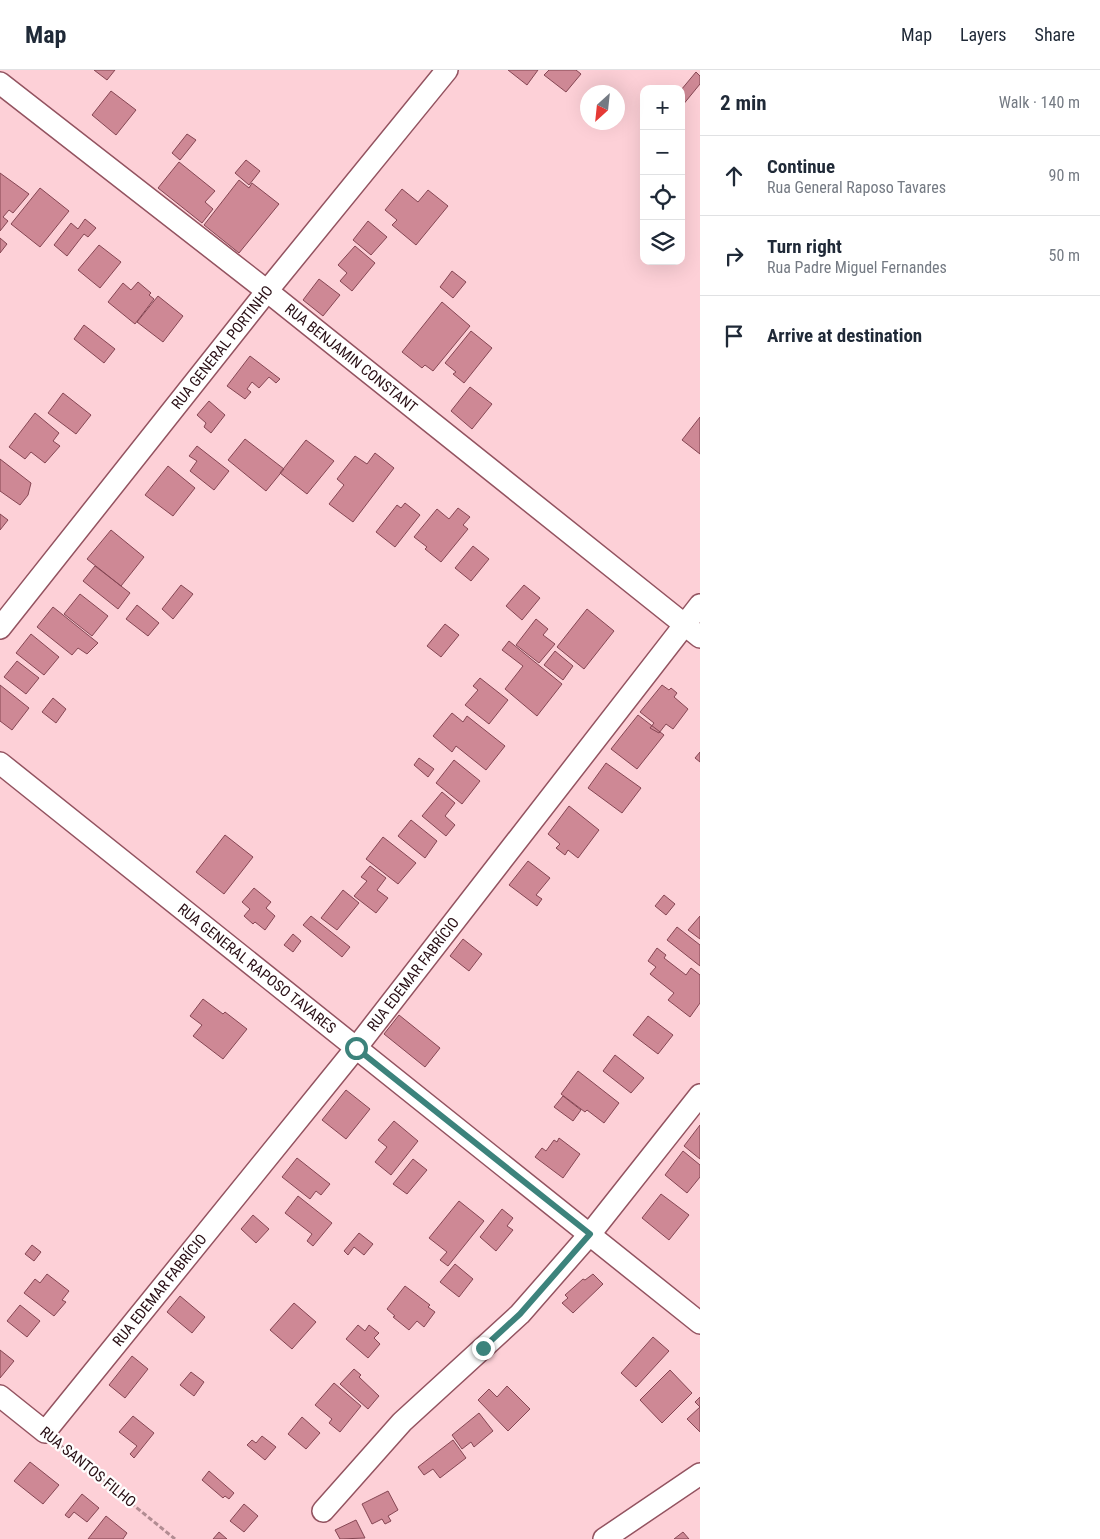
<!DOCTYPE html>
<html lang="en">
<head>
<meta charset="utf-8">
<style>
	:root { --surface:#fff; --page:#f6f6f7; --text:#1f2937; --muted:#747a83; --line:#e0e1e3 }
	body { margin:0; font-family:"Roboto Condensed",sans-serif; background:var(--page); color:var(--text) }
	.controls { position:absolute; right:15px; top:15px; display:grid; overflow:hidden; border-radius:10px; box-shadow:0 5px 20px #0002 }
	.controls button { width:45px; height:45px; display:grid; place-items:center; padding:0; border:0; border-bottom:1px solid var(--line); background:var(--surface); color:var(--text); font:25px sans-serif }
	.compass { position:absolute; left:580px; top:15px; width:45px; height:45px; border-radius:50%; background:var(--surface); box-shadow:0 5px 20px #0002; rotate:207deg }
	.stop { position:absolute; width:15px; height:15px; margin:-11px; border:4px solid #3c837c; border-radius:50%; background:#fff }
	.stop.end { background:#3c837c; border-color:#fff; box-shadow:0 1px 5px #0008 }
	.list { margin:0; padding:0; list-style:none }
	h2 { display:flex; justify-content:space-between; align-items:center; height:65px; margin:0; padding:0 20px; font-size:21px }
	h2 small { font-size:16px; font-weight:400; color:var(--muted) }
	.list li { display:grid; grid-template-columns:32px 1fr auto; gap:15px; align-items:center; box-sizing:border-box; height:80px; padding:0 20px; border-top:1px solid var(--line) }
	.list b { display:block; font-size:19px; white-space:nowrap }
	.list p { margin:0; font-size:16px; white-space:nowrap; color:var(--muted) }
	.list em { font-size:16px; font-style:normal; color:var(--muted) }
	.icon { flex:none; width:28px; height:28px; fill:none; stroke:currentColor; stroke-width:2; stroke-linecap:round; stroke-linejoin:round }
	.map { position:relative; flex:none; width:700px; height:1469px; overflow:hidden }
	header { display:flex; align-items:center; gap:30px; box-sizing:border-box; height:70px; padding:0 25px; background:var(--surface); border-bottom:1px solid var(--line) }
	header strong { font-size:24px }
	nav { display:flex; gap:28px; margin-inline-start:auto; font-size:18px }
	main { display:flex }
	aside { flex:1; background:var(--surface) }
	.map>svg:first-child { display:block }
</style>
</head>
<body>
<header>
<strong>Map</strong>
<nav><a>Map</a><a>Layers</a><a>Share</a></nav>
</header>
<main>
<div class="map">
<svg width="700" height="1469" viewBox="0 0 700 1469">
	<rect width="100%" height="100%" fill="#fdd0d7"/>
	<path fill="#ce8895" stroke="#854653" d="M 94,0 L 115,0 L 107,10 Z
		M 508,0 L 538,0 L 527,15 Z
		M 549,0 L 576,0 L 581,4 L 566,22 L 544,5 Z
		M 696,2 L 700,6 L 700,14 L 682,36 L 681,30 L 684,27 L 681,25 L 681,20 Z
		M 111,21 L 136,40 L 116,65 L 92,45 Z
		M 187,64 L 196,70 L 180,90 L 172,83 Z
		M 246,90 L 260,101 L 249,115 L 235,103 Z
		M 179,92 L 215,121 L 205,132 L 213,139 L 202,153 L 158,118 Z
		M 0,103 L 29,124 L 13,143 L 9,140 L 3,147 L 8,151 L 0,161 Z
		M 239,110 L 249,118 L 252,113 L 279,134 L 239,183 L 204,155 Z
		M 40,118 L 69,141 L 40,177 L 11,154 Z
		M 402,119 L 418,132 L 428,120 L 448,136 L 416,175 L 392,155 L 397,150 L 385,140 Z
		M 85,149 L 96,158 L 88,167 L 84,164 L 67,186 L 54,175 L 71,153 L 78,159 Z
		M 368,151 L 387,167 L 371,185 L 353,170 Z
		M 0,168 L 7,174 L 0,183 Z
		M 99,175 L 121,192 L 100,218 L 78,200 Z
		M 355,176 L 375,193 L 352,221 L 340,211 L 347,203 L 338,195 Z
		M 452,201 L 466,212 L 453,228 L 440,217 Z
		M 319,209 L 340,225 L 323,246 L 303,230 Z
		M 138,212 L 151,223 L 149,225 L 154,229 L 135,254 L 108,232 L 123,213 L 131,220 Z
		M 158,226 L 183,246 L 163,272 L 137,252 Z
		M 442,232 L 470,256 L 433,301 L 425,295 L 422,298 L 402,282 Z
		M 84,255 L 115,279 L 104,293 L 74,269 Z
		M 471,261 L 492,278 L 464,313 L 453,304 L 456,302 L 445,293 Z
		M 250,286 L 280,309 L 276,313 L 269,307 L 259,318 L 252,312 L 247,319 L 251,322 L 245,329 L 227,316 Z
		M 470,317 L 492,334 L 472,359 L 451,341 Z
		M 63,323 L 91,345 L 76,364 L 48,343 Z
		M 209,331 L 225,345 L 211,363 L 204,357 L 206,353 L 197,345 Z
		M 35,343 L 59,363 L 53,371 L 60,376 L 45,393 L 31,382 L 25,389 L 9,377 Z
		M 700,347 L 700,384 L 682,370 Z
		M 245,369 L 284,399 L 266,421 L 228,390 Z
		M 306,370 L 334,391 L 307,424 L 280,403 Z
		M 197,376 L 229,401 L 214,420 L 190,401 L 197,391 L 189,386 Z
		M 375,383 L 394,398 L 353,452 L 329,434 L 344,415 L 337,409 L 355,386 L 367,394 Z
		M 0,389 L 31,413 L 28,425 L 20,435 L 0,421 Z
		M 168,396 L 195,418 L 173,446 L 145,425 Z
		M 405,433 L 420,445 L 395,477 L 376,462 L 397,435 L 401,438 Z
		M 458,438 L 470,447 L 463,455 L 468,459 L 441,492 L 425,479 L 427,477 L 414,467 L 437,439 L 449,449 Z
		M 0,444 L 8,450 L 0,460 Z
		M 111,460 L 144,487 L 121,516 L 87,489 Z
		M 473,476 L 489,489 L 471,511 L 455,498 Z
		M 95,496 L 130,523 L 118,539 L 83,511 Z
		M 181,515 L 193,524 L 173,549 L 162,539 Z
		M 524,515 L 540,528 L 522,550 L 506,536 Z
		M 80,524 L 108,546 L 92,566 L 64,544 Z
		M 137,535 L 159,553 L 148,566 L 126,549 Z
		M 53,537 L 98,573 L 87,584 L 78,578 L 72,585 L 37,557 Z
		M 587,539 L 614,561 L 584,599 L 557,577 Z
		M 536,549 L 548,559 L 543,565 L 555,574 L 539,593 L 516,575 Z
		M 445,554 L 459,565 L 441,587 L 427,576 Z
		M 31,564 L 59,587 L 44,605 L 16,583 Z
		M 509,571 L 562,614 L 537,646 L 505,619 L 523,596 L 502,580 Z
		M 555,581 L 573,596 L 563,610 L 544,595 Z
		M 17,591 L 39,608 L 26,624 L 4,607 Z
		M 480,608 L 508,630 L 489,654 L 465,635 L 478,620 L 473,616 Z
		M 0,615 L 29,638 L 12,660 L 0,651 Z
		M 662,615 L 669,620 L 671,618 L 677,623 L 674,627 L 688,639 L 673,659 L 666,654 L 659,663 L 650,658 L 654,653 L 640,642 Z
		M 53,628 L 66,639 L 56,653 L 42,642 Z
		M 452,643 L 463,652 L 467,646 L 505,676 L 486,700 L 456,676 L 452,682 L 433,666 Z
		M 638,645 L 664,665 L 637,699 L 611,679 Z
		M 700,682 L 700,692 L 695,688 Z
		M 419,688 L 434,699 L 428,707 L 414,695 Z
		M 454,690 L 480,711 L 462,734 L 436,713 Z
		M 606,693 L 641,718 L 622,743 L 588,718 Z
		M 442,722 L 455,733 L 445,746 L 455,755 L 446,766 L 422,746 Z
		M 569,736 L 599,760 L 578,788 L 568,780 L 565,785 L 556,778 L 560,774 L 548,764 Z
		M 411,750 L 437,771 L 425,788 L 398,766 Z
		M 225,765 L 253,787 L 224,824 L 196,802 Z
		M 383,767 L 416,793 L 398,814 L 366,789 Z
		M 528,791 L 550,808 L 536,825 L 542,829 L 537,836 L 509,815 Z
		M 370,796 L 386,808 L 377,820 L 388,828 L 376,843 L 354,826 L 367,811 L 361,807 Z
		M 254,818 L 271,832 L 266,838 L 275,846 L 265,860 L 255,852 L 253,854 L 244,846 L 250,839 L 242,832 Z
		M 343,820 L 359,833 L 337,860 L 321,848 Z
		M 664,825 L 675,834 L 666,845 L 655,836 Z
		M 311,846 L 350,877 L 342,887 L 303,855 Z
		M 700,846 L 700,869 L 688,860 Z
		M 677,857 L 700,875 L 700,896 L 667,870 Z
		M 293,864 L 301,871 L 293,882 L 284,875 Z
		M 463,869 L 482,884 L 469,901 L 450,886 Z
		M 657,878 L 666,885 L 664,888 L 686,905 L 691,898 L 700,905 L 700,933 L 690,947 L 668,930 L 674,923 L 650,904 L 656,897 L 648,891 Z
		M 203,929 L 223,944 L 225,942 L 247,959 L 223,989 L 193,966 L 202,955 L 190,946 Z
		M 399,945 L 440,978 L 425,997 L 384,964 Z
		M 648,946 L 673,965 L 658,984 L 633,965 Z
		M 615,985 L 644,1008 L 631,1023 L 603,1001 Z
		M 578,1001 L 619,1033 L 604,1053 L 587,1040 L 585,1042 L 561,1024 Z
		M 346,1020 L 370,1039 L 346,1069 L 322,1050 Z
		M 563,1026 L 581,1040 L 573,1051 L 554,1037 Z
		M 394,1051 L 418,1071 L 391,1105 L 375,1092 L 387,1077 L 378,1070 Z
		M 700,1055 L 700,1089 L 684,1076 Z
		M 559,1068 L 580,1084 L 563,1108 L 535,1087 L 542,1078 L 546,1081 L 554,1070 L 557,1072 Z
		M 683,1081 L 700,1095 L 700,1107 L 687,1123 L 665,1105 Z
		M 297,1088 L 330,1114 L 321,1125 L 316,1121 L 310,1129 L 282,1107 Z
		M 413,1089 L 427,1100 L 407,1124 L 393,1114 Z
		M 661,1124 L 689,1145 L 669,1170 L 642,1148 Z
		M 298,1126 L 332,1153 L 313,1176 L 307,1171 L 312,1164 L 285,1143 Z
		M 459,1131 L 484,1151 L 448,1196 L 440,1190 L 447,1182 L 429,1168 Z
		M 502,1139 L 513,1148 L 507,1156 L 513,1160 L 496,1181 L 480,1167 Z
		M 253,1145 L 269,1159 L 256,1173 L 241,1159 Z
		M 359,1163 L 373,1174 L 364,1185 L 354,1177 L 348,1185 L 344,1181 Z
		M 32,1175 L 41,1182 L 34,1191 L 25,1184 Z
		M 455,1194 L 473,1209 L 459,1227 L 440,1212 Z
		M 47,1204 L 69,1221 L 62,1230 L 66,1232 L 54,1246 L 24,1223 L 35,1209 L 40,1213 Z
		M 593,1204 L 603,1214 L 573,1243 L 562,1233 L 568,1228 L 565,1225 L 583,1209 L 585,1210 Z
		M 405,1216 L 430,1235 L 428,1237 L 435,1242 L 424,1257 L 417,1251 L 409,1260 L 393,1247 L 395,1246 L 387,1239 Z
		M 180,1226 L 205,1247 L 192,1263 L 167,1242 Z
		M 294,1233 L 316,1252 L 292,1279 L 270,1260 Z
		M 20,1235 L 40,1251 L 27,1267 L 7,1251 Z
		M 358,1255 L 365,1261 L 369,1255 L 379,1263 L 374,1268 L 380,1274 L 368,1288 L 346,1269 Z
		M 653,1267 L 669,1281 L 636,1317 L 621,1303 Z
		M 0,1280 L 14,1291 L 0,1308 Z
		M 132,1286 L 148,1299 L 125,1328 L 109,1315 Z
		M 354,1299 L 361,1305 L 359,1307 L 379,1326 L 368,1339 L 340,1314 Z
		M 670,1300 L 692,1323 L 662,1353 L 640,1330 Z
		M 191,1302 L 204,1312 L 194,1326 L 180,1315 Z
		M 334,1313 L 361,1336 L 340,1362 L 329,1353 L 332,1349 L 315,1335 Z
		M 507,1316 L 530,1339 L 508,1361 L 478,1330 L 489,1319 L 497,1327 Z
		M 700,1327 L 700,1362 L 687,1349 L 700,1337 L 695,1332 Z
		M 479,1343 L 493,1361 L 474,1377 L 471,1372 L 462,1379 L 452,1365 Z
		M 133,1346 L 154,1363 L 134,1388 L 130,1384 L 137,1376 L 119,1362 Z
		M 302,1347 L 320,1363 L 306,1379 L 288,1364 Z
		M 262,1366 L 276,1377 L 265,1390 L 247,1375 L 252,1370 L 256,1373 Z
		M 453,1370 L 466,1388 L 440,1408 L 433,1399 L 424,1405 L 418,1397 Z
		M 30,1392 L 59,1415 L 43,1434 L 14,1411 Z
		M 209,1401 L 234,1423 L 229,1429 L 225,1426 L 223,1428 L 202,1410 Z
		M 388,1421 L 398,1440 L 388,1446 L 391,1451 L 385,1454 L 382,1449 L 372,1454 L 362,1434 Z
		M 82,1424 L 99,1438 L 87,1452 L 74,1442 L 69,1448 L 65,1445 Z
		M 244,1434 L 258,1446 L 244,1462 L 230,1451 Z
		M 106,1446 L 127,1463 L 123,1469 L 88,1469 Z
		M 356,1450 L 365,1468 L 340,1469 L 335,1460 Z
		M 219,1462 L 227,1469 L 213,1469 Z
		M 683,1462 L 689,1469 L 674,1469 Z"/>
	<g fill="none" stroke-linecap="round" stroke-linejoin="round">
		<g stroke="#935360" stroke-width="24">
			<g id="street">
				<path id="s1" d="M 0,13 L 267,221 L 700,567"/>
				<path id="s2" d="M 0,558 L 267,221 L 447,0"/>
				<path id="s3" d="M 0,693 L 700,1253"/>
				<path id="s4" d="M 0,1326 L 45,1362 L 356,978 L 700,535"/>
				<path d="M 323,1441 L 402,1352 L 520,1244 L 590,1164 L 700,1025"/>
				<path d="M 604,1469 L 700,1404"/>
			</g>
		</g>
		<path stroke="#b28c92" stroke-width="3" stroke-dasharray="5 2.5" stroke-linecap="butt" d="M 61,1376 L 175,1469"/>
		<use href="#street" stroke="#fff" stroke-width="21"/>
	</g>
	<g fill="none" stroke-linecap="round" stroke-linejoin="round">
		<path stroke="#3c837c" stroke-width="6" d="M 356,978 L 590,1164 L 520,1244 L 483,1278"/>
	</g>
	<g text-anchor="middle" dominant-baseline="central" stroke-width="4.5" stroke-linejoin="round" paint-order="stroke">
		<g font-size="15" fill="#270d13" stroke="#fefefe">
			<text stroke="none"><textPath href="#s2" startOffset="358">RUA GENERAL PORTINHO</textPath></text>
			<text stroke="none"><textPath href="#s1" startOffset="446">RUA BENJAMIN CONSTANT</textPath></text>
			<text stroke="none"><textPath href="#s3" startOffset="329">RUA GENERAL RAPOSO TAVARES</textPath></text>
			<text stroke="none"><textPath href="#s4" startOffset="645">RUA EDEMAR FABRÍCIO</textPath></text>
			<text stroke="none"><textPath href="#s4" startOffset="240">RUA EDEMAR FABRÍCIO</textPath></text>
			<text transform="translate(88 1397) rotate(39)">RUA SANTOS FILHO</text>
		</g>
	</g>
</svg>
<div class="controls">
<button>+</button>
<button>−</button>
<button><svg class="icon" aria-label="locate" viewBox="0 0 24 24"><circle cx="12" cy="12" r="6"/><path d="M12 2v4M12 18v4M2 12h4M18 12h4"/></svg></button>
<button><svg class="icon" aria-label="layers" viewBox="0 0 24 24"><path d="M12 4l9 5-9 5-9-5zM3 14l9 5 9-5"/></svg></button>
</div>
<svg class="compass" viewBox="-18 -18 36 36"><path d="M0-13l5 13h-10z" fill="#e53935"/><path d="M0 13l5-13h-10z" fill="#747a83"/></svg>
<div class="stop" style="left:356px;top:978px"></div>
<div class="stop end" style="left:483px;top:1278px"></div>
</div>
<aside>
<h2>2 min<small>Walk · 140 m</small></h2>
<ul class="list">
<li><svg class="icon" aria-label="ahead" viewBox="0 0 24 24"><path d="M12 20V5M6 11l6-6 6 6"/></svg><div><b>Continue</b><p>Rua General Raposo Tavares</p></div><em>90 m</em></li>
<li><svg class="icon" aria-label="right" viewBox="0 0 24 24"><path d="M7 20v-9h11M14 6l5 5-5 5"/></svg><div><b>Turn right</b><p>Rua Padre Miguel Fernandes</p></div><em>50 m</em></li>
<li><svg class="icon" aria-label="arrive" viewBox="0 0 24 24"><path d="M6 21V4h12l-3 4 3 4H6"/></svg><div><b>Arrive at destination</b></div></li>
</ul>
</aside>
</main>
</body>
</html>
